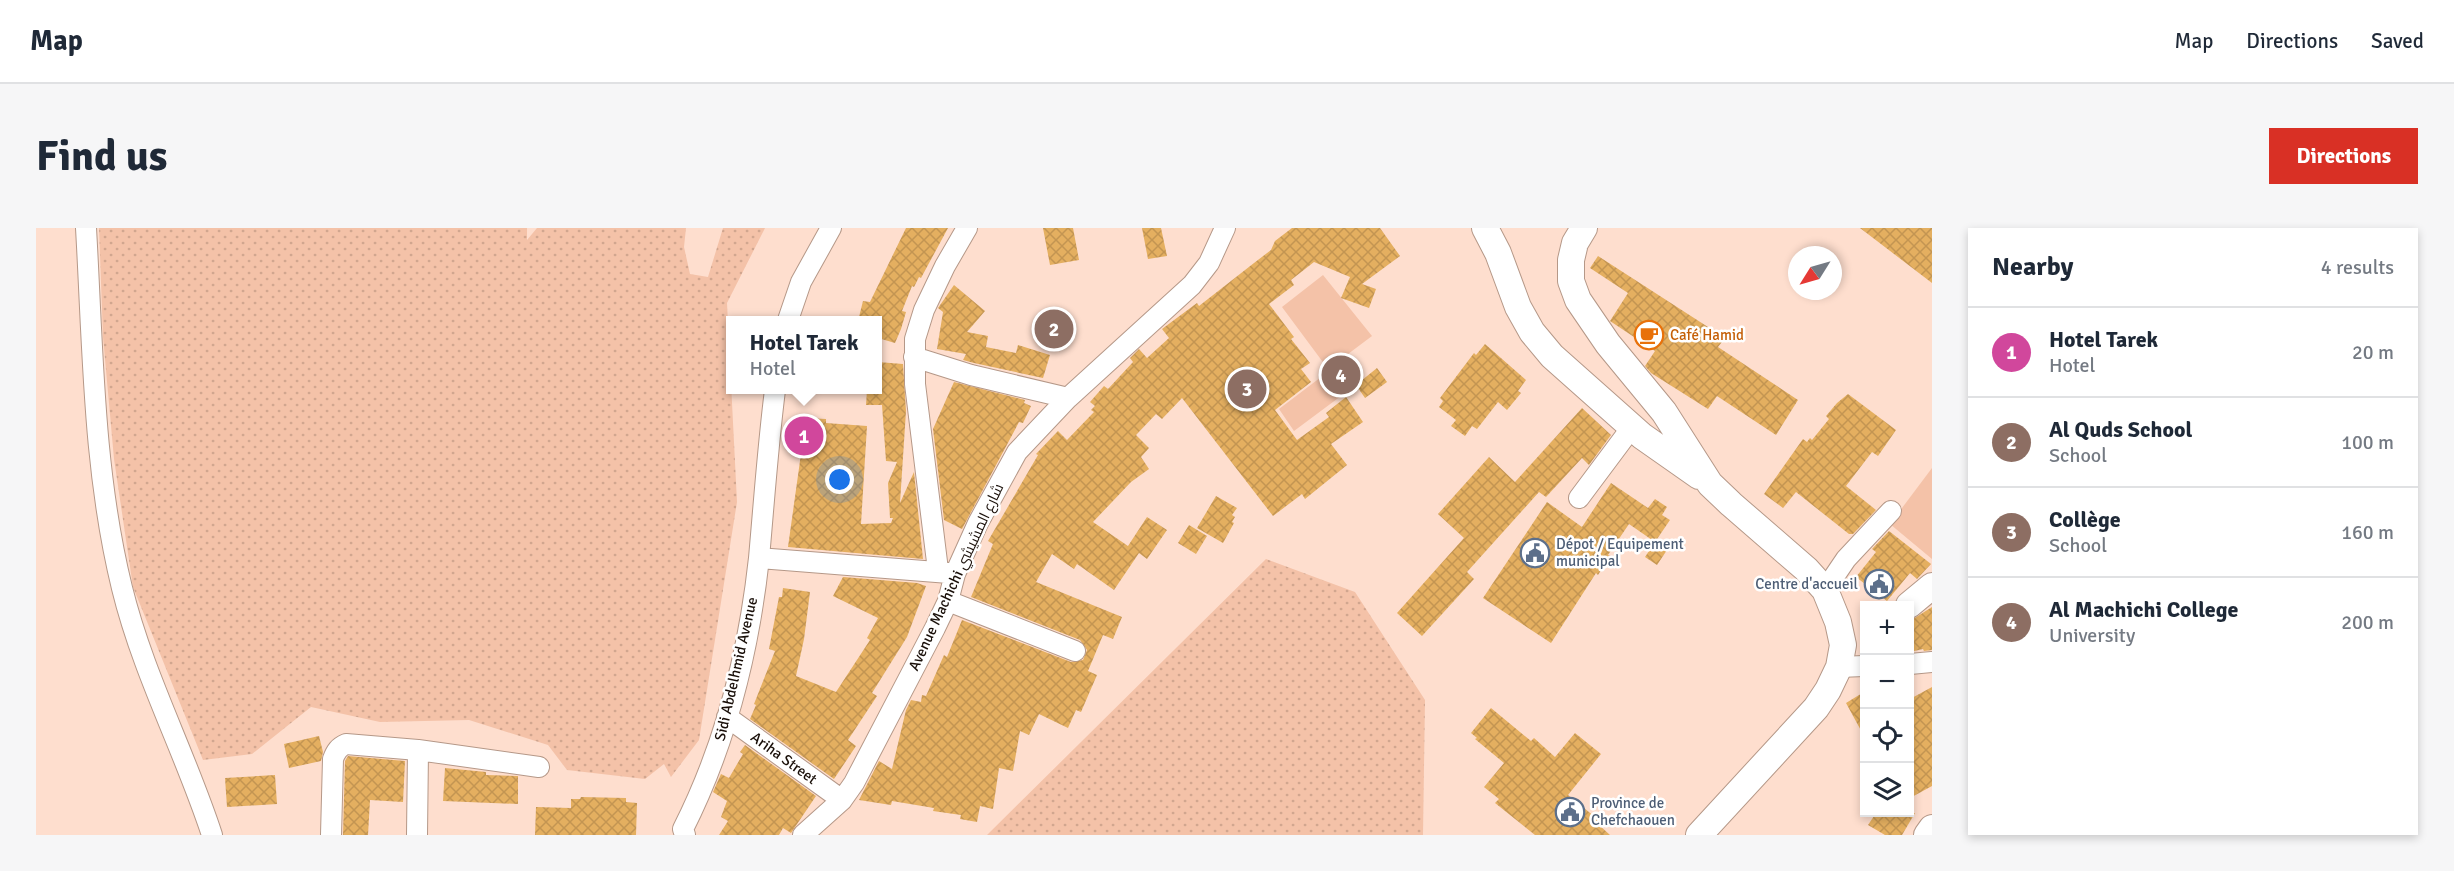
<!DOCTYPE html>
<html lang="en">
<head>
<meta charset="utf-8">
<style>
	:root { --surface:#fff; --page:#f6f6f7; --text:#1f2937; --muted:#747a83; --line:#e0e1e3; --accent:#d93025 }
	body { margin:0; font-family:Signika,Cairo,sans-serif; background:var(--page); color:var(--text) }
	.controls { position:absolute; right:18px; bottom:18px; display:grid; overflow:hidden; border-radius:0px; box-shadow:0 3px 9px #0003 }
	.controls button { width:54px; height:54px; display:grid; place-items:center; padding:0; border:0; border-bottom:2px solid var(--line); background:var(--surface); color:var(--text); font:30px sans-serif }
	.compass { position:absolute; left:1752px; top:18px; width:54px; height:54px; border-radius:50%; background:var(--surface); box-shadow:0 3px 9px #0003; rotate:233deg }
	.you { position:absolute; left:804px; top:252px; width:21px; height:21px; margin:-15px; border:4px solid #fff; border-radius:50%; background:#1a73e8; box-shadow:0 0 0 9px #1a73e833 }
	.badge { display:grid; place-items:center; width:39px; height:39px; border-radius:50%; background:var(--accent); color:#fff; font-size:20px; font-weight:700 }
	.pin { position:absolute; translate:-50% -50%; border:3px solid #fff; box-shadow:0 2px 6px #0006 }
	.popup { position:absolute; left:690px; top:88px; width:156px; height:78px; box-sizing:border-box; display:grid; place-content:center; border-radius:0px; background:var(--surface); filter:drop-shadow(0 2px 4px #0005); font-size:20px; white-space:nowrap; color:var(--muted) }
	.popup b { font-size:22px; color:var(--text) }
	.popup::after { content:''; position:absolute; left:50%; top:100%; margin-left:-12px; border:12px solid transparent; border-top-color:var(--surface) }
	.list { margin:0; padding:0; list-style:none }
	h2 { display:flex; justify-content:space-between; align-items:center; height:78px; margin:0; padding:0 24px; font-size:26px }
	h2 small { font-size:20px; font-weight:400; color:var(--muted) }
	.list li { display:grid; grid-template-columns:39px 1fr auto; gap:18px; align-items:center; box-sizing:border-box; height:90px; padding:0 24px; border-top:2px solid var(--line) }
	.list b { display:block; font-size:22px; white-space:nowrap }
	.list p { margin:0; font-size:20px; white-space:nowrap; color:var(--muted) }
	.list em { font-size:20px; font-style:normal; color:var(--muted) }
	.icon { flex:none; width:33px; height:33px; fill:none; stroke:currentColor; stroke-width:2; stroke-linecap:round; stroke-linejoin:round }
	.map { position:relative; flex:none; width:1896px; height:607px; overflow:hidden; border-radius:0px }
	header { display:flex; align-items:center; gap:36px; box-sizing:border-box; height:84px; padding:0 30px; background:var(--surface); border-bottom:2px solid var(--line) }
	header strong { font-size:28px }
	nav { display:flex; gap:33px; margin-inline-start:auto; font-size:21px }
	.intro { display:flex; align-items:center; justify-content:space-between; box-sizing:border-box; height:144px; padding:0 36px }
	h1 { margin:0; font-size:42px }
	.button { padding:15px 27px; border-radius:0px; background:var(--accent); color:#fff; font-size:21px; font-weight:700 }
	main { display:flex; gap:36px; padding:0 36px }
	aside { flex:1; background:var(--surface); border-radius:0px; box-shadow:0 3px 9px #0003 }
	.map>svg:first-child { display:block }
</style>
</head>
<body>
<header>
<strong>Map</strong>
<nav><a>Map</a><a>Directions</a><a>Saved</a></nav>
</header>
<div class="intro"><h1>Find us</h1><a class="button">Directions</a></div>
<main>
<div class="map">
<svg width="1896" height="607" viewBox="0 0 1896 607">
	<defs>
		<pattern id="grass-dots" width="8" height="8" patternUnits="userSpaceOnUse" patternTransform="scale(1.5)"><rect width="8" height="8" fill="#f4c2a8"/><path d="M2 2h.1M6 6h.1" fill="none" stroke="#d1a68f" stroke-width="1.8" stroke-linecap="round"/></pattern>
		<pattern id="building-cross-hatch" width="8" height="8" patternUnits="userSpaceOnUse" patternTransform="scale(1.5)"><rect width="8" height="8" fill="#e4af60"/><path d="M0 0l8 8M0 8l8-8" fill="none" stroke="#c39552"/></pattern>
	</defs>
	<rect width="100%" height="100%" fill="#fedece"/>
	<path fill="url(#grass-dots)" d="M 63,0 L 491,0 L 491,12 L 501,0 L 650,0 L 648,19 L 654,46 L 672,49 L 687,0 L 729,0 L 691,75 L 701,274 L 663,512 L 635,549 L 628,536 L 609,551 L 531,542 L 512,517 L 433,492 L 344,494 L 275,479 L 216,526 L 167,532 L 97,359 L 78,231 L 67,109 Z
		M 1230,331 L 1319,364 L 1389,472 L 1387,607 L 951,607 Z"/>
	<path fill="#f4c2a8" d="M 1287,47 L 1336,108 L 1292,141 L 1246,79 Z
		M 1293,143 L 1309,165 L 1258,203 L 1243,181 Z
		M 1896,240 L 1896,331 L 1854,296 Z"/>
	<path fill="url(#building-cross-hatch)" d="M 870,0 L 912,0 L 885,50 L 883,49 L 878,59 L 876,58 L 866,83 L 870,84 L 865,101 L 859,115 L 842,110 L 842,93 L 822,93 L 827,73 L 834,74 Z
		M 1007,0 L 1037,0 L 1043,32 L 1014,37 Z
		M 1106,0 L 1125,0 L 1131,28 L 1112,31 Z
		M 1256,0 L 1344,0 L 1364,28 L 1326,56 L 1340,61 L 1333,80 L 1305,70 L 1314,49 L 1278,34 L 1255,52 L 1258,57 L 1233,76 L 1258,109 L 1255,111 L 1274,135 L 1265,141 L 1275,154 L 1239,182 L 1261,212 L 1293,189 L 1290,185 L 1310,169 L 1327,194 L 1295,216 L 1311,237 L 1269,271 L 1266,266 L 1237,288 L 1146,170 L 1126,191 L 1120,186 L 1100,207 L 1113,220 L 1105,229 L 1113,241 L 1095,254 L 1057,294 L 1092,318 L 1111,289 L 1131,302 L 1111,331 L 1103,325 L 1078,362 L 1041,336 L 1038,341 L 1016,326 L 1000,354 L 1086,389 L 1077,411 L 1067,407 L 1052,443 L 1061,447 L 1045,484 L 1040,482 L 1032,500 L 1003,486 L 993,507 L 984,503 L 977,543 L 963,540 L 957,581 L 944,578 L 941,594 L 924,591 L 925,587 L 897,583 L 898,580 L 856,573 L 855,577 L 823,572 L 843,533 L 856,541 L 870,482 L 875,472 L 885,474 L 886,467 L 890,468 L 908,427 L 911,429 L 926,392 L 1035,434 L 1047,432 L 1051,422 L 1044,412 L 935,369 L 957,316 L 952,313 L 1002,227 L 1000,226 L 1022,203 L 1031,212 L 1058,184 L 1055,182 L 1059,178 L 1054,174 L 1068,158 L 1072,161 L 1097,134 L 1094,130 L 1103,121 L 1111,130 L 1133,110 L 1126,101 L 1161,75 L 1163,78 L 1218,35 L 1235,22 L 1239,13 Z
		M 1824,0 L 1896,0 L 1896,55 Z
		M 1562,28 L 1689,110 L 1682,119 L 1762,172 L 1740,207 L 1681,168 L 1672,181 L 1615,145 L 1609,138 L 1619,123 L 1574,93 L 1592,65 L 1554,40 Z
		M 918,57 L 949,83 L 931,104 L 952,108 L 950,119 L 980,125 L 982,117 L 1014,127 L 1007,150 L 938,135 L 927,132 L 930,126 L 901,121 L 907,84 L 902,80 Z
		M 1449,116 L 1490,152 L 1482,163 L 1485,165 L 1471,182 L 1462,174 L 1441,201 L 1436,198 L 1429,208 L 1415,198 L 1420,192 L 1403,179 L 1407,173 L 1404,170 L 1438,125 L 1440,127 Z
		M 842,134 L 867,136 L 870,183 L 864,275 L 878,244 L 887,331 L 752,319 L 770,190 L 790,191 L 790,195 L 831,198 L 825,296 L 855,295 L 857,290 L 854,290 L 852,255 L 861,234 L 850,233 L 846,177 L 830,177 L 831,162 L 842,162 Z
		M 1341,140 L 1351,154 L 1329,170 L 1320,157 Z
		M 918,154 L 989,172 L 988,175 L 995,178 L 987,195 L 983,194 L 926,301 L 908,292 L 897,201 Z
		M 1812,166 L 1860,202 L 1842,228 L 1836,224 L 1810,258 L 1840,282 L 1817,306 L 1813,306 L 1760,264 L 1747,280 L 1728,266 L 1767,211 L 1771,214 L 1774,210 L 1776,212 L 1793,191 L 1790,188 L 1801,175 Z
		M 1546,180 L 1575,207 L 1553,237 L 1546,230 L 1510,269 L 1503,264 L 1431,344 L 1438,351 L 1386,408 L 1361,385 L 1428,310 L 1402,286 L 1453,229 L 1479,254 Z
		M 1575,255 L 1612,280 L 1619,271 L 1631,279 L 1626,287 L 1634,292 L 1619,314 L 1593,296 L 1572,327 L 1574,328 L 1562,347 L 1560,345 L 1515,415 L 1447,370 L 1511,274 L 1546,299 Z
		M 1180,268 L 1201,280 L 1196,287 L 1199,289 L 1196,294 L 1198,295 L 1187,315 L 1161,300 Z
		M 1153,297 L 1171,308 L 1160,326 L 1142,315 Z
		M 1853,303 L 1895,336 L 1881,351 L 1874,345 L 1851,373 L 1820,349 L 1840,324 L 1836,321 Z
		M 1619,314 L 1631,322 L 1621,337 L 1609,329 Z
		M 807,349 L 881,355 L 890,358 L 871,409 L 836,465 L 841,468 L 812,512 L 820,518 L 798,551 L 714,491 L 720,477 L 718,476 L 739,423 L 733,421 L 743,369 L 746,369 L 747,360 L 774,364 L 768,411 L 760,448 L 800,464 L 834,412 L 831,410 L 842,390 L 797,368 Z
		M 1896,379 L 1896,422 L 1888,423 L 1887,421 L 1874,424 L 1874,393 Z
		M 1896,459 L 1896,558 L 1874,570 L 1874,471 Z
		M 1828,464 L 1828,508 L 1810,475 Z
		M 1455,480 L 1495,513 L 1498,510 L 1519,529 L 1539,505 L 1565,526 L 1532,567 L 1564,593 L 1562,596 L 1574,607 L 1499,607 L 1459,575 L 1463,571 L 1448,559 L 1468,535 L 1439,511 L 1441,510 L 1435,505 Z
		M 283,508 L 287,524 L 285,533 L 253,540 L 248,516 Z
		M 709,517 L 780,568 L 755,605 L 747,600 L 743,607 L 683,607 L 692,593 L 685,589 L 691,573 L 677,564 L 685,546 L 693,550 L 707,526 L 704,524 Z
		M 312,528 L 369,533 L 367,574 L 334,572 L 332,607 L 307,607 L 309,533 Z
		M 409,540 L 450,544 L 450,547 L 482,548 L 482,576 L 407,573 Z
		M 239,547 L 241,576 L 191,579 L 189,550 Z
		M 545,569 L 590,570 L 590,574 L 601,575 L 600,607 L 499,607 L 500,579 L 535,580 L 535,571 L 544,571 Z
		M 1840,585 L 1879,585 L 1866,607 L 1849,607 L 1832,597 Z"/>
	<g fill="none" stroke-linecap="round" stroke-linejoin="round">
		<g stroke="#b59888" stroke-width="22">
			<path id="minor" d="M 50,0 C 57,121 57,242 86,360 C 107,446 149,524 176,607
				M 752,92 L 765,54 L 795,0
				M 878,129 L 935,147 L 1032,170
				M 1543,270 L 1596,199
				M 723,330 L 913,345
				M 902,342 L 879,156 L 879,111 L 888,82 L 909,38 L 931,0
				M 1789,362 L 1810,331 L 1855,283
				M 912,373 L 1039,423
				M 1874,436 L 1896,434
				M 1803,439 L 1828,438
				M 691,489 L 806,572
				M 295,607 L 297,531 C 300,523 303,519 310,516 L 382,522
				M 381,607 L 382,522 L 503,539
				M 649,607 L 647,601 C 689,518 713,422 723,330 C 728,274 732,217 739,162
				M 767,607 L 806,572 L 818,555 L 899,400 L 912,373 L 919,346 L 942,295 L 981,224 L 1032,170 L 1156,57 L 1173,35 L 1189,0"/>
		</g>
		<g stroke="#b59888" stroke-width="28">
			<path id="tertiary" d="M 1449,0 L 1462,25 L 1482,79 L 1496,104 L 1516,128 L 1606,208 L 1663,248
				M 1548,0 L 1539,15 L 1535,32 L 1535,53 L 1542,72 L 1572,116 L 1628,184 L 1674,256 L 1695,276 L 1770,341 L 1789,362 L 1802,394 L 1807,417 L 1803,439 L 1792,462 L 1780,480 L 1663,607
				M 1873,377 L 1896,358
				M 1891,607 L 1896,600"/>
		</g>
		<use href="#minor" stroke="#fff" stroke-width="20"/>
		<use href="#tertiary" stroke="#fff" stroke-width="26"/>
	</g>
	<defs>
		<g id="cafe-ring" transform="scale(1.5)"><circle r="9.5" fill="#fff" stroke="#e8710a" stroke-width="1.5"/><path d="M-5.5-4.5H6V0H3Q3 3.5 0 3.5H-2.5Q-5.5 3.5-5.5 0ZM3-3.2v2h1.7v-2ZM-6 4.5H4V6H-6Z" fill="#e8710a"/></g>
		<g id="civic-ring" transform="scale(1.5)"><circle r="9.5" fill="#fff" stroke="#5c6f8a" stroke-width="1.5"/><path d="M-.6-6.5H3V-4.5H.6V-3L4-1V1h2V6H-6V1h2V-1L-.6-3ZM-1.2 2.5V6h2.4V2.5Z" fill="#5c6f8a"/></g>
	</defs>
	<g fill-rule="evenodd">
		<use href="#cafe-ring" x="1613" y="107"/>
		<use href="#civic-ring" x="1499" y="325"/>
		<use href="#civic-ring" x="1843" y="356"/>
		<use href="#civic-ring" x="1534" y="584"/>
	</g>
	<g text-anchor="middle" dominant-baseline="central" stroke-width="5" stroke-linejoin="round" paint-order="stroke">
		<g font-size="15" fill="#c56008" stroke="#fff" text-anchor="start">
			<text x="1634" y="107">Café Hamid</text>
		</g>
		<g font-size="15" fill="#4e5e75" stroke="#fff" text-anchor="start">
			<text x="1520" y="316">Dépot / Equipement<tspan x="1520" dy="17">municipal</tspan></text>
			<text x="1822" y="356" text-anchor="end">Centre d'accueil</text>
			<text x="1555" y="575">Province de<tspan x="1555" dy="17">Chefchaouen</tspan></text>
		</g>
		<g font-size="15" fill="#190f09" stroke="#fff">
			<text transform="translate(920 349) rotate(-65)">Avenue Machichi شارع المشيشي</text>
			<text transform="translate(700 441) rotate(-77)">Sidi Abdelhmid Avenue</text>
			<text transform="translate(748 530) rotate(36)">Ariha Street</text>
		</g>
	</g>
</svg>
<div class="controls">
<button>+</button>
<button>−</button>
<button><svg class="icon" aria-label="locate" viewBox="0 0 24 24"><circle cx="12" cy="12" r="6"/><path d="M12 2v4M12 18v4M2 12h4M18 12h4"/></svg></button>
<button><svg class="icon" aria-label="layers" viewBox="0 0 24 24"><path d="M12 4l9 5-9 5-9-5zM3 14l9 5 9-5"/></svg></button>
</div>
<svg class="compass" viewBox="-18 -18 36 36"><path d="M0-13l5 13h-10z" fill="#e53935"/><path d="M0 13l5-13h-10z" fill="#747a83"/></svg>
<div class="you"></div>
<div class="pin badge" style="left:768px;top:208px;background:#d1479c">1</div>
<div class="popup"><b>Hotel Tarek</b>Hotel</div>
<div class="pin badge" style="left:1018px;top:101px;background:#8d6e63">2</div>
<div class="pin badge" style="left:1211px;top:161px;background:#8d6e63">3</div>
<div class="pin badge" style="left:1305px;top:147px;background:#8d6e63">4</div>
</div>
<aside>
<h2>Nearby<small>4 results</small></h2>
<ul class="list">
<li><span class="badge" style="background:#d1479c">1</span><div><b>Hotel Tarek</b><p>Hotel</p></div><em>20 m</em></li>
<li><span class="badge" style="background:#8d6e63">2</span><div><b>Al Quds School</b><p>School</p></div><em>100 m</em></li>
<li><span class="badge" style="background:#8d6e63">3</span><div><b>Collège</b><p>School</p></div><em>160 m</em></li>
<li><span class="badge" style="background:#8d6e63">4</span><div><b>Al Machichi College</b><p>University</p></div><em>200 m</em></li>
</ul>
</aside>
</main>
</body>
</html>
